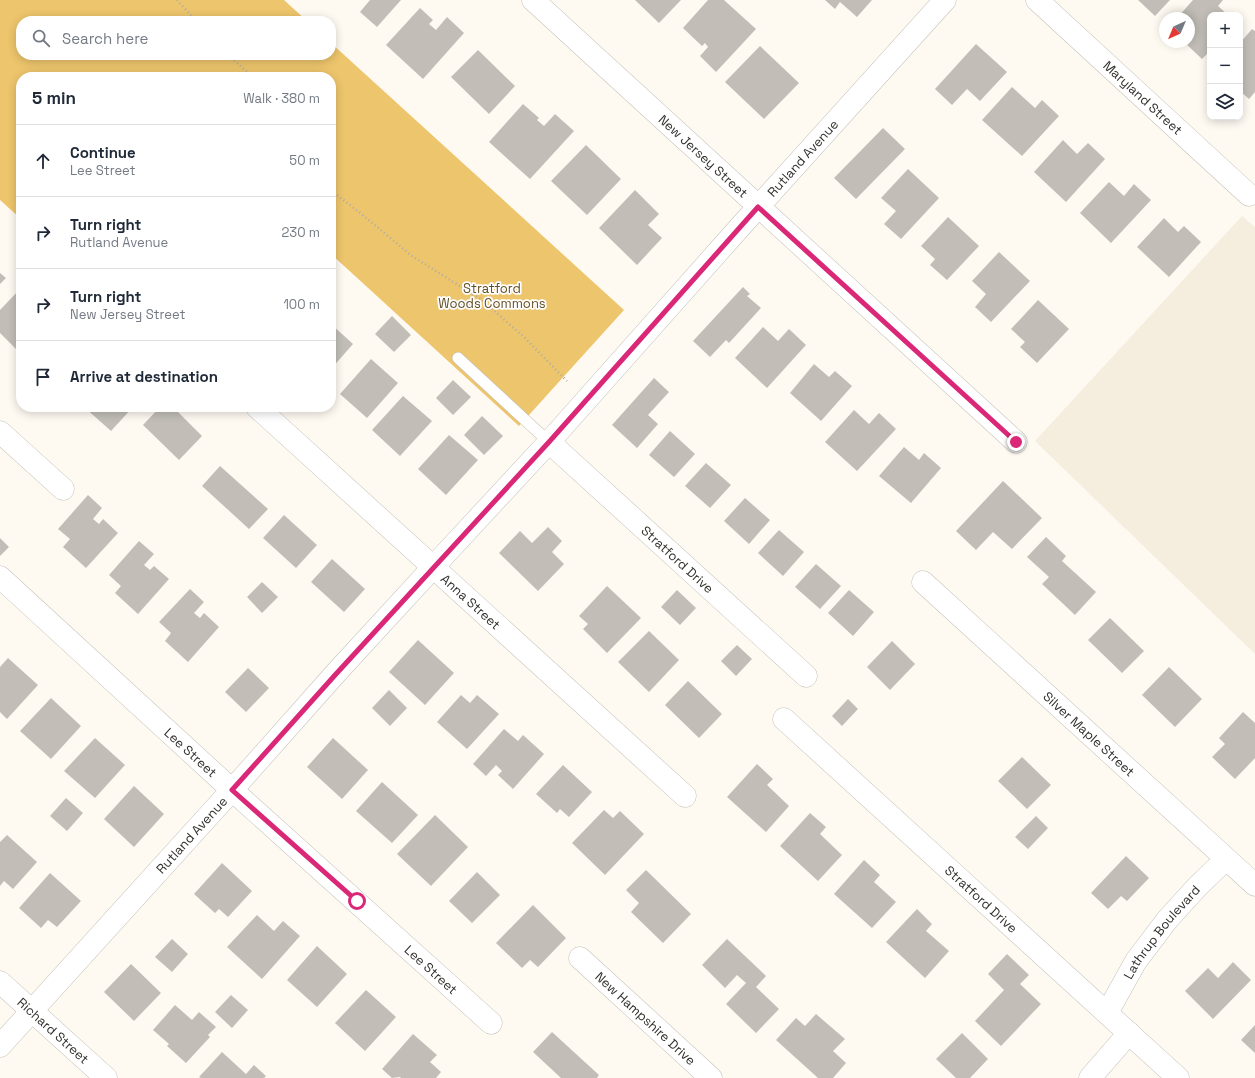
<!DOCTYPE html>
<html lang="en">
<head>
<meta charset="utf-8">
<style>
	:root { --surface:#fff; --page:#f6f6f7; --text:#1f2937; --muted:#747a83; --line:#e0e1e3 }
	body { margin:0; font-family:"Space Grotesk",sans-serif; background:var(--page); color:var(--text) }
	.controls { position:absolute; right:12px; top:12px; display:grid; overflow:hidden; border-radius:8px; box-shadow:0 2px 10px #0003 }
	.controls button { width:36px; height:36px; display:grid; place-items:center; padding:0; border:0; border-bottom:1px solid var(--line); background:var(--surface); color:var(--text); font:20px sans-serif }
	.compass { position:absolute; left:1159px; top:12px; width:36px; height:36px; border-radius:50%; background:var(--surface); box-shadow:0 2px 10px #0003; rotate:224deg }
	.stop { position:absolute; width:12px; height:12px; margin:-9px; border:3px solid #db2777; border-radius:50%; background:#fff }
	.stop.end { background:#db2777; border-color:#fff; box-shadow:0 1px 4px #0008 }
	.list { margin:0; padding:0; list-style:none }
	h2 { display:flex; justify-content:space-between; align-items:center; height:52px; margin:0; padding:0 16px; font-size:17px }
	h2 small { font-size:13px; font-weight:400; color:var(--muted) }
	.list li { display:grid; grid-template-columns:26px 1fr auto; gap:12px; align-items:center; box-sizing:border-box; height:72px; padding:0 16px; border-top:1px solid var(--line) }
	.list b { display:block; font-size:15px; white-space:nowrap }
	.list p { margin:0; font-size:13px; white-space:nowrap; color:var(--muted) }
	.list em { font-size:13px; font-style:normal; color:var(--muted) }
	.icon { flex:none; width:22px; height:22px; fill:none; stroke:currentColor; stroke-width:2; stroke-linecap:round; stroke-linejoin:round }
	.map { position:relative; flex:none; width:1255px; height:1078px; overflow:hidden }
	.search { position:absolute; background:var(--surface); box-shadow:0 2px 10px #0003; left:16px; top:16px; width:320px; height:44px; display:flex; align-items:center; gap:10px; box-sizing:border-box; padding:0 14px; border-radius:16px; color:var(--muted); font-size:15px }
	.panel { position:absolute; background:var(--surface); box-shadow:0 2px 10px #0003; left:16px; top:72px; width:320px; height:340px; border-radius:16px }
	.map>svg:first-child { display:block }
</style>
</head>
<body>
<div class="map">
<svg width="1255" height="1078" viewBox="0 0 1255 1078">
	<rect width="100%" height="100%" fill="#fefaf2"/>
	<path fill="#f5eedf" d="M 1242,216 L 1255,227 L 1255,654 L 1035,441 Z"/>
	<path fill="#edc56c" d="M 0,0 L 284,0 L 307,21 L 21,21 L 21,55 L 331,55 L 331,43 L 624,310 L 519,426 L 331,254 L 331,77 L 21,77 L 21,219 L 0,200 Z"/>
	<path fill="#c2beb7" d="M 370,0 L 401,0 L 377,27 L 360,12 Z
		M 635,0 L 681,0 L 659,23 Z
		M 708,0 L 724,0 L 756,29 L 716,72 L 700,56 L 708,47 L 705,43 L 702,46 L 683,28 Z
		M 825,0 L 872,0 L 857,17 L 840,2 L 835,9 Z
		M 1138,0 L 1170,0 L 1155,16 Z
		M 1193,0 L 1223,0 L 1218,6 L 1228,15 L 1210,15 L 1210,51 L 1202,59 L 1184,42 L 1189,42 L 1189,18 L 1177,18 Z
		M 420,8 L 433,20 L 429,24 L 436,30 L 447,17 L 464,33 L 423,79 L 386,45 Z
		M 1252,29 L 1255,31 L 1255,92 L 1249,99 L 1240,91 L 1240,76 L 1243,73 L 1240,71 L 1240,43 Z
		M 976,44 L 1007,72 L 980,101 L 967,89 L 952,105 L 935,89 Z
		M 760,46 L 799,83 L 764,119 L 725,82 Z
		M 478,50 L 515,86 L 489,114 L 451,77 Z
		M 1012,87 L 1035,108 L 1042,100 L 1059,116 L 1022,156 L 982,120 Z
		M 523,104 L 539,118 L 537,120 L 544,126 L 555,114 L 574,131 L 530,179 L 489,142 Z
		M 883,128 L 905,149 L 856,199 L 834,178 Z
		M 1063,140 L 1077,154 L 1088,143 L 1105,159 L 1066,202 L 1034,172 Z
		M 586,145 L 621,179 L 587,215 L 551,181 Z
		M 908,169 L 939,198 L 901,239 L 884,224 L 896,211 L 881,198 Z
		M 1109,182 L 1124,196 L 1134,184 L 1151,200 L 1111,243 L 1080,213 Z
		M 635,190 L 659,214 L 648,225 L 662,238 L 637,265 L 599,228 Z
		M 948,217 L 979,246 L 947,280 L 930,265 L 935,259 L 921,246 Z
		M 1164,218 L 1178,232 L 1184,226 L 1201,242 L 1169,277 L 1137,247 Z
		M 999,252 L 1030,281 L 991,322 L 975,307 L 986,294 L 972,281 Z
		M 0,273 L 6,278 L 0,284 Z
		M 743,287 L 750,294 L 747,296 L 761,308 L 729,343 L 726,340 L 710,357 L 693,341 Z
		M 20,289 L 21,350 L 19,352 L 0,333 L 0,310 Z
		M 1038,300 L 1069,329 L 1037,363 L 1020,347 L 1025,342 L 1011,329 Z
		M 392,316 L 411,335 L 394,352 L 375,334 Z
		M 331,324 L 353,344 L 331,369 Z
		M 763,327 L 778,341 L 789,329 L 806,345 L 767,388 L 735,358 Z
		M 371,359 L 398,383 L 367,418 L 340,394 Z
		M 814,364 L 829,377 L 835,371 L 852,386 L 821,421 L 790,393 Z
		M 654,378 L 669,392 L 648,415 L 658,424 L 637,448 L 612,425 Z
		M 453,380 L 471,397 L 453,415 L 436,398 Z
		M 403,396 L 432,421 L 400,456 L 372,430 Z
		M 84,407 L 133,407 L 111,431 Z
		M 160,407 L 173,407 L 202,436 L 179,460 L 143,425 Z
		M 854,410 L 869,424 L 879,413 L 896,429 L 857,471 L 825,442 Z
		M 482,416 L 503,436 L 484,455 L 464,435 Z
		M 670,431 L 695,454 L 674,477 L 649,455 Z
		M 449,435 L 478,460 L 446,495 L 418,469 Z
		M 904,447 L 919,460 L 924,453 L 941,468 L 911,503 L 879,476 Z
		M 706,463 L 731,485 L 710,508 L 685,486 Z
		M 220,466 L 268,509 L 249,529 L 202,486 Z
		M 1003,481 L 1042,518 L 1012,549 L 993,532 L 976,550 L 956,531 Z
		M 88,495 L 102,508 L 93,519 L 99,524 L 103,519 L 118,533 L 86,568 L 63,547 L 70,539 L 58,529 Z
		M 745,498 L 770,520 L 749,544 L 724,521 Z
		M 284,515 L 317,545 L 296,568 L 263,538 Z
		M 548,527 L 562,541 L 552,552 L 564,564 L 538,591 L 499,553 L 520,531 L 532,543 Z
		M 779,530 L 804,552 L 783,576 L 758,553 Z
		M 1046,537 L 1066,556 L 1062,561 L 1096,592 L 1075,615 L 1042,584 L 1049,577 L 1027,557 Z
		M 0,538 L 9,547 L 0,556 Z
		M 139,541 L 154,554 L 144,565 L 150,570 L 154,566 L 169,579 L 138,614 L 115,593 L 121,586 L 109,575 Z
		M 332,559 L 365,589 L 344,612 L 311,582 Z
		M 816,564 L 841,586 L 820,609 L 795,587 Z
		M 262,582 L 278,597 L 262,613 L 247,597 Z
		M 607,586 L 641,618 L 607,653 L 583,629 L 588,624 L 579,616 Z
		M 190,589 L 204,602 L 194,613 L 200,618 L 204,613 L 219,627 L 188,662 L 165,641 L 171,633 L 159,622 Z
		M 677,590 L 696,608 L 680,625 L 661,607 Z
		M 849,590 L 874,612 L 853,636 L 828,613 Z
		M 1110,618 L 1144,651 L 1122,673 L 1088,640 Z
		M 649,631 L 679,660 L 649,692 L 618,662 Z
		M 418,640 L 454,673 L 425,705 L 389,672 Z
		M 892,641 L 915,664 L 890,690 L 867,667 Z
		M 737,645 L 752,659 L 736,676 L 721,661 Z
		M 8,658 L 38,685 L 7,719 L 0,712 L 0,667 Z
		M 1169,667 L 1202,699 L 1175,727 L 1142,695 Z
		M 248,668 L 269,688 L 246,712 L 225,692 Z
		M 688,681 L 722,714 L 699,738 L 665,705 Z
		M 389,690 L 407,708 L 390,726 L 372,708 Z
		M 461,695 L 470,703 L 477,695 L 499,714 L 467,749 L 437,722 Z
		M 51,698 L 81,726 L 51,759 L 20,731 Z
		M 848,699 L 858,709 L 842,726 L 832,716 Z
		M 1243,712 L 1255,723 L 1255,758 L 1235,779 L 1212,757 L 1225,744 L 1219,738 Z
		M 504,729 L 518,741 L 523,735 L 544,754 L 513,789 L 498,775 L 502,771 L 496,765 L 486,776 L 473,764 Z
		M 95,738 L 125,765 L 95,798 L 64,771 Z
		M 333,738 L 368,770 L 342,799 L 307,767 Z
		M 1022,757 L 1051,785 L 1027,809 L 998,781 Z
		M 757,764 L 773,779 L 767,785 L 789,806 L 766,832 L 727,797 Z
		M 563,765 L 592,792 L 569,817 L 560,809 L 557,813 L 536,794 Z
		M 382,782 L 418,815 L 392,843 L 356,811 Z
		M 134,786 L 164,814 L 134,847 L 104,819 Z
		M 66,798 L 83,813 L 67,831 L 50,816 Z
		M 604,810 L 613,818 L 620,811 L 644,834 L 605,875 L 572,843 Z
		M 810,813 L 826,827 L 820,834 L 842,855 L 818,881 L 780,846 Z
		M 435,815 L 468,847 L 431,886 L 397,854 Z
		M 1036,816 L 1048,828 L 1028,849 L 1015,837 Z
		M 7,835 L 37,862 L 13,889 L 4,881 L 0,886 L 0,842 Z
		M 1126,856 L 1149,878 L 1127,901 L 1121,896 L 1108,909 L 1091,893 Z
		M 864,860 L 880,875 L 874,882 L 896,902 L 872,928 L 834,894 Z
		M 222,863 L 252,891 L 228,917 L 219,909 L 215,913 L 194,894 Z
		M 646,870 L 691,914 L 663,943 L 631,912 L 639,903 L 626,890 Z
		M 477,872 L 500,895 L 472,923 L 449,901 Z
		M 50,873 L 81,901 L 57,927 L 48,920 L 41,928 L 19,908 Z
		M 533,905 L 566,938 L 538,967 L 530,960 L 522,968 L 496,943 Z
		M 917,909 L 932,924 L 926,931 L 949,951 L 925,978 L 886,942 Z
		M 257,915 L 274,931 L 283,921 L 300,936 L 262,979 L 227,947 Z
		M 172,939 L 188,954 L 172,972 L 155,957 Z
		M 727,939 L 766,976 L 756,987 L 779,1009 L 756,1033 L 726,1004 L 746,983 L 737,975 L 725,988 L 702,965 Z
		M 317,946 L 347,974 L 317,1007 L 287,980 Z
		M 1007,954 L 1029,975 L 1020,984 L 1041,1004 L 1001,1046 L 975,1021 L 1004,990 L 988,974 Z
		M 1233,962 L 1251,980 L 1213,1019 L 1185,991 L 1208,968 L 1218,978 Z
		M 131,964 L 161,993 L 134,1021 L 104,992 Z
		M 366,990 L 396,1017 L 365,1051 L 335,1023 Z
		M 231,995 L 248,1010 L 232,1028 L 215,1012 Z
		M 175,1005 L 192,1020 L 199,1012 L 216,1027 L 208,1035 L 210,1037 L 186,1063 L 167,1046 L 169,1044 L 153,1030 Z
		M 816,1014 L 845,1039 L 833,1051 L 846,1063 L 833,1078 L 818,1078 L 776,1040 L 796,1018 L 805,1026 Z
		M 1255,1025 L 1255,1053 L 1241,1040 Z
		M 552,1032 L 599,1075 L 597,1078 L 561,1078 L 533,1052 Z
		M 962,1033 L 988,1059 L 970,1078 L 956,1078 L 936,1059 Z
		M 413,1034 L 437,1055 L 430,1062 L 441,1072 L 436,1078 L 401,1078 L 400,1077 L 392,1078 L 382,1069 Z
		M 222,1052 L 246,1074 L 254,1065 L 266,1076 L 264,1078 L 201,1078 L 199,1077 Z"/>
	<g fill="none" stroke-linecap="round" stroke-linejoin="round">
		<g stroke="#c4c1b9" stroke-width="12">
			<path id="service" d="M 458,358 L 549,442"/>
		</g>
		<g stroke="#c4c1b9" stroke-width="23">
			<g id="minor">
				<path id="s1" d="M 533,0 L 1016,442"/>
				<path id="s2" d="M 1037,0 L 1249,195"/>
				<path id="s3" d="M 257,407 L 685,796"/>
				<path d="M 0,432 L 63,489"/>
				<path id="s4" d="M 549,442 L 806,676"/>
				<path id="s5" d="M 0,577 L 232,790 L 491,1023"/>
				<path id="s6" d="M 923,582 L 1255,885"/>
				<path id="s7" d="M 784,719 L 1178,1078"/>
				<path id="s8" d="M 580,958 L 711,1078"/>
				<path id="s9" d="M 0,982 L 106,1078"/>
				<path id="s10" d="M 1107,1013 L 1136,961 L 1167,920 L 1197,887 L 1226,859"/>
				<path id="s11" d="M 0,1046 L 232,790 L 335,674 L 448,551 L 549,442 L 740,227 L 945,0"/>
				<path d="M 1090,1078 L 1129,1033"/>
			</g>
		</g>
		<path stroke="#afaca6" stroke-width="2.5" stroke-dasharray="1 3" stroke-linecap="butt" d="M 177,0 L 196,21
			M 228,55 L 253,77
			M 331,190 L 342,199 L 359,212 L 412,256 L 482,300 L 525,338 L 567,381"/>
		<use href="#service" stroke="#fff" stroke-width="11"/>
		<use href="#minor" stroke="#fff" stroke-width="22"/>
	</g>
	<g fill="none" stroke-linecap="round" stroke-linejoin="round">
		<path stroke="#db2777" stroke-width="5" d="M 357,901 L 232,790 L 336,674 L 549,442 L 758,207 L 1016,442"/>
	</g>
	<g text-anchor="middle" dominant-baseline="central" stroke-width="3.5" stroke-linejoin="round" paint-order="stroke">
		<g font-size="13" fill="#32302d" stroke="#fff">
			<text stroke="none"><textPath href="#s2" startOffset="144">Maryland Street</textPath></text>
			<text stroke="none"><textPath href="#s1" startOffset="231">New Jersey Street</textPath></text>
			<text stroke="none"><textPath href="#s11" startOffset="1197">Rutland Avenue</textPath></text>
			<text stroke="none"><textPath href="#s4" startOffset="174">Stratford Drive</textPath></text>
			<text stroke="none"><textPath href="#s3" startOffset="289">Anna Street</textPath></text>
			<text stroke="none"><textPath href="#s6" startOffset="225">Silver Maple Street</textPath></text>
			<text stroke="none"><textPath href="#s5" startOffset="259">Lee Street</textPath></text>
			<text stroke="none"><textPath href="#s11" startOffset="285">Rutland Avenue</textPath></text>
			<text stroke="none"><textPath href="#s7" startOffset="267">Stratford Drive</textPath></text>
			<text stroke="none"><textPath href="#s10" startOffset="98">Lathrup Boulevard</textPath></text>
			<text stroke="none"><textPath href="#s5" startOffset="583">Lee Street</textPath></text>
			<text stroke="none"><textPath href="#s8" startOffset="89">New Hampshire Drive</textPath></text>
			<text stroke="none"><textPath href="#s9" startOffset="72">Richard Street</textPath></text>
		</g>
		<g font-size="13" fill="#635028" stroke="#fff">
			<text x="492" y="288">Stratford<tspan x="492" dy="15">Woods Commons</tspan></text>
		</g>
	</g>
</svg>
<div class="controls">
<button>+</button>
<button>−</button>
<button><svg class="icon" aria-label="layers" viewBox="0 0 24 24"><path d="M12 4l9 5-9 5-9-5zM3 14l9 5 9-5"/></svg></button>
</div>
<svg class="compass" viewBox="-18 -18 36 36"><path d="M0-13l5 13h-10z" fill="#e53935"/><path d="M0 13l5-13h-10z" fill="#747a83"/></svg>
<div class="stop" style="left:357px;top:901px"></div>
<div class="stop end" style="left:1016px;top:442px"></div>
<div class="search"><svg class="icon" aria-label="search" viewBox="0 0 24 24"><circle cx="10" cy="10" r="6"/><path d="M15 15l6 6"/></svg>Search here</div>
<section class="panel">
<h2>5 min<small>Walk · 380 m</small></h2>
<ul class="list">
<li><svg class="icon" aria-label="ahead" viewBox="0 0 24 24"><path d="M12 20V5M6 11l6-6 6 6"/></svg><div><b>Continue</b><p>Lee Street</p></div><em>50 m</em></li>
<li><svg class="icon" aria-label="right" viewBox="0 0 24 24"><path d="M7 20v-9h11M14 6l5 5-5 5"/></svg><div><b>Turn right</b><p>Rutland Avenue</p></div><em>230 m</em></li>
<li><svg class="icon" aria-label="right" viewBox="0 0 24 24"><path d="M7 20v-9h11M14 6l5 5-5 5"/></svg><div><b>Turn right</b><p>New Jersey Street</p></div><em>100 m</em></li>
<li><svg class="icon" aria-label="arrive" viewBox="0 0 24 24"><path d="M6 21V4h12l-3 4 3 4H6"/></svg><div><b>Arrive at destination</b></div></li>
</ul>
</section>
</div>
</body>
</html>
